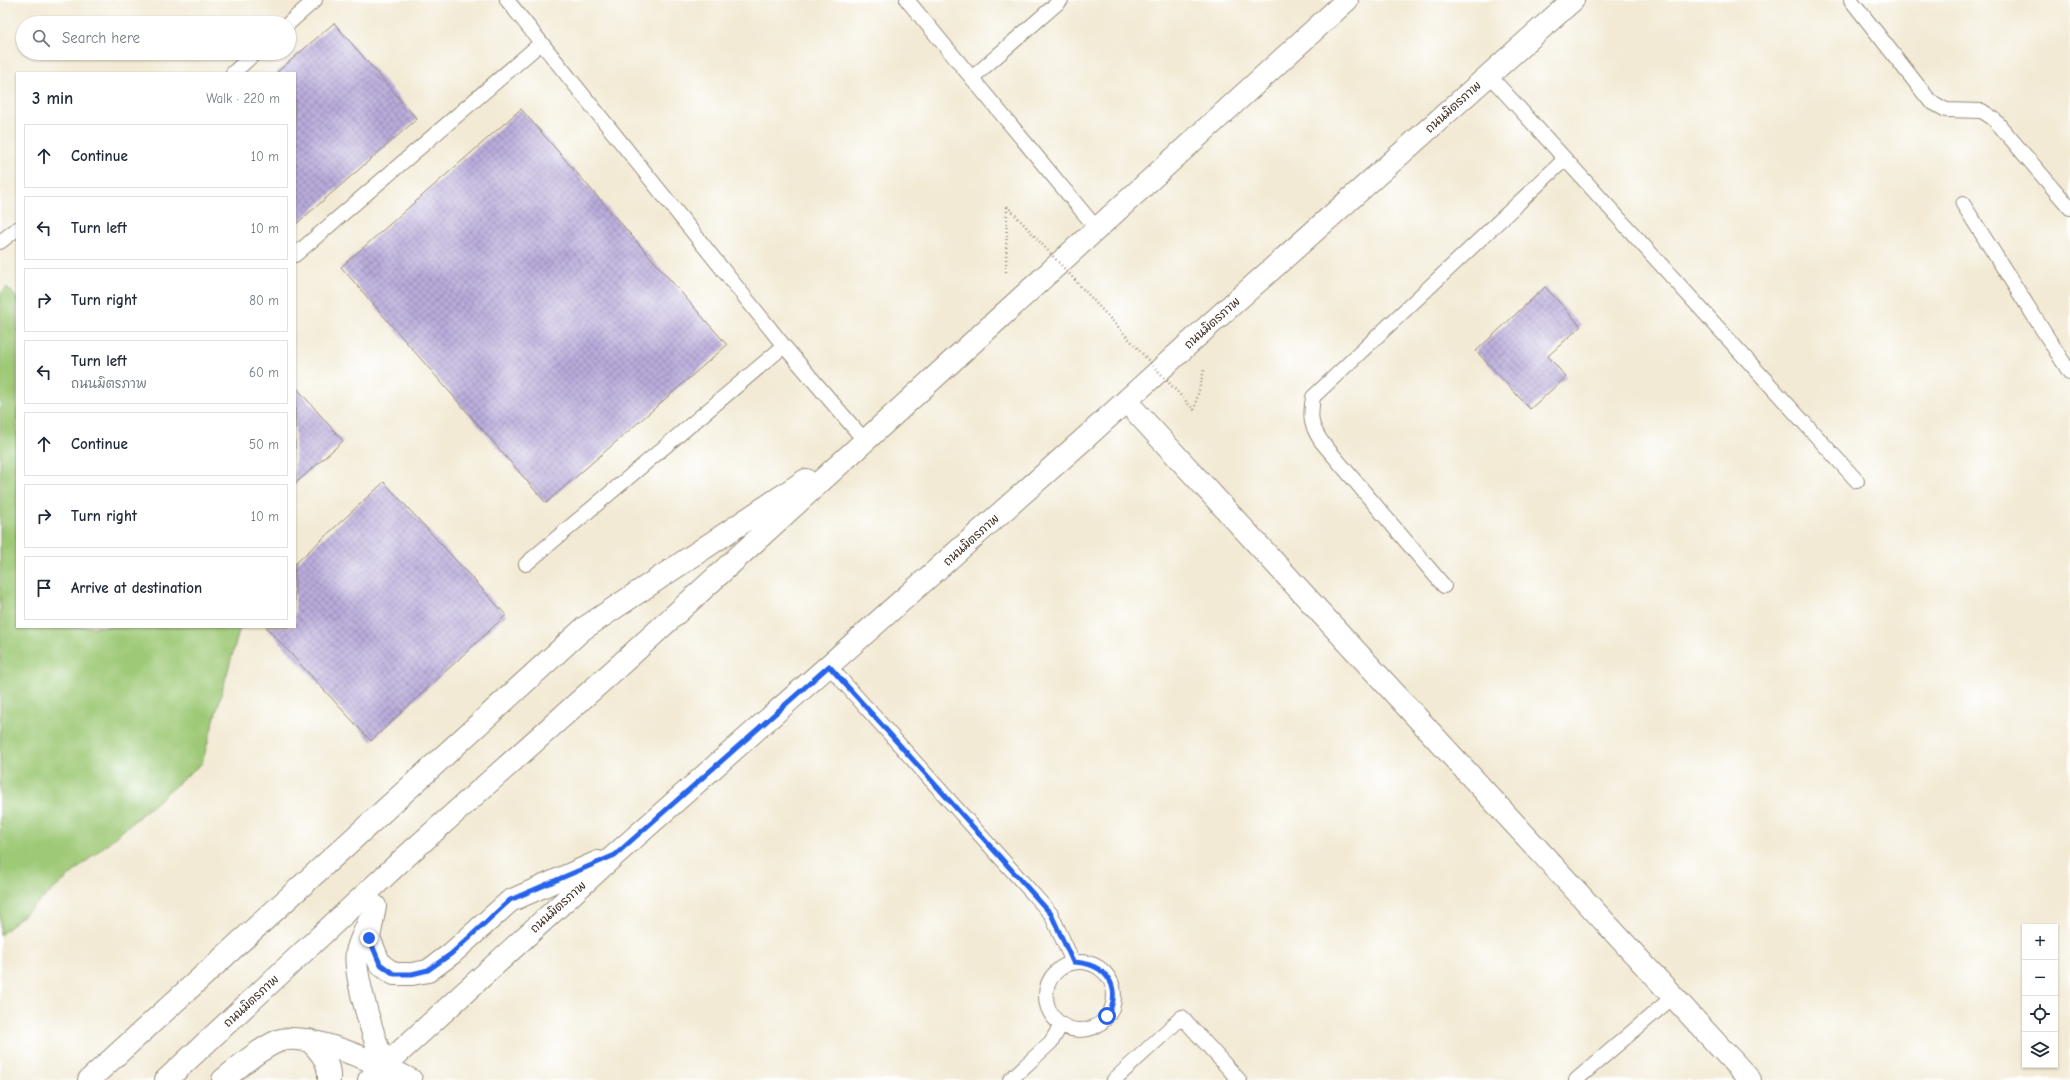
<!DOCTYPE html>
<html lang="en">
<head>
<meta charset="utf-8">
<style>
	:root { --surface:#fff; --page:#f2f2f3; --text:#1f2937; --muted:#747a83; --line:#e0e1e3 }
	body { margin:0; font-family:"Comic Neue","Playpen Sans Thai",sans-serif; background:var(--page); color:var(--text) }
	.controls { position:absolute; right:12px; bottom:12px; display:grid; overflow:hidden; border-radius:0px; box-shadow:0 1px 3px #0004 }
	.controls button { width:36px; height:36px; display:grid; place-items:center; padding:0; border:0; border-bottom:1px solid var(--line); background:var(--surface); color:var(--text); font:20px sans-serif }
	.stop { position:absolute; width:12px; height:12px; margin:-9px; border:3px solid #2563eb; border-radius:50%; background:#fff }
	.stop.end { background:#2563eb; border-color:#fff; box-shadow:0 1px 4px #0008 }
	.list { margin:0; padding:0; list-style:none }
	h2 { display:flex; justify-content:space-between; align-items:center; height:52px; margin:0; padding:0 16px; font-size:17px }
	h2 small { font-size:13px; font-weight:400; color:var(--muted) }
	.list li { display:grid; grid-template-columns:26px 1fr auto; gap:12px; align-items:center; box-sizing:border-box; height:64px; margin:0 8px 8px; padding:0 8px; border:1px solid var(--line); border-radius:0px }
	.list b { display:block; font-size:15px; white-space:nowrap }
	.list p { margin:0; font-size:13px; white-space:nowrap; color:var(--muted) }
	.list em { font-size:13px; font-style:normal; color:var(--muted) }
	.icon { flex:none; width:22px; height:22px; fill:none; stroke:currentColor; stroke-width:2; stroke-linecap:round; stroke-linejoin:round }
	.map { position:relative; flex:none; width:2070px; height:1080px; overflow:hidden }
	.search { position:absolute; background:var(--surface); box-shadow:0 1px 3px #0004; left:16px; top:16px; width:280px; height:44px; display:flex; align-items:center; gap:10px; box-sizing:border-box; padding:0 14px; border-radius:22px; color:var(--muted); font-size:15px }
	.panel { position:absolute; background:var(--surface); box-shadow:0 1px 3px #0004; left:16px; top:72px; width:280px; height:556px; border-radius:0px }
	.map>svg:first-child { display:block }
</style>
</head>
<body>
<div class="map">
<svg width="2070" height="1080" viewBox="0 0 2070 1080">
	<defs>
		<pattern id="building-cross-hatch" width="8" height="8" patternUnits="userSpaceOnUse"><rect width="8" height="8" fill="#b9abdb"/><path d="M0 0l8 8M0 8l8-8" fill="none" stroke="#988bb1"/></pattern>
	</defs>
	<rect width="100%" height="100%" fill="#fff"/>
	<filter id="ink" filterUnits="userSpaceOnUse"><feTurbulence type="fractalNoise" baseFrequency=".025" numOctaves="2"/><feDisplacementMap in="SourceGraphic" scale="8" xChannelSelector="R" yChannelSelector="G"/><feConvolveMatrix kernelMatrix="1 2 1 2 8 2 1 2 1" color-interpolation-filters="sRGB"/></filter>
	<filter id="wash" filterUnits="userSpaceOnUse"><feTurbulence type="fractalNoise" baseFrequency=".012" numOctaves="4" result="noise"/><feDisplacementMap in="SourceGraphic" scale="16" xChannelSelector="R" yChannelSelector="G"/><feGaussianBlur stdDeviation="0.9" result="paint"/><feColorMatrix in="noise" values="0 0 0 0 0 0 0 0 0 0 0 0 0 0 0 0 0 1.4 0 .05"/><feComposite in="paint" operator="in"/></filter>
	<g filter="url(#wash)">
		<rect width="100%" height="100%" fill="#f2ead4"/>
		<path fill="#9ec976" stroke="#6c7a4a" d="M 7,287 L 17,298 L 17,627 L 240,627 L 202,763 L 0,935 L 0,294 Z"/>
		<g id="blocks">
			<path fill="url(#building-cross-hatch)" d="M 334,23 L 417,119 L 295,225 L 295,73 L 276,73 Z
				M 521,109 L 727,345 L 546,503 L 341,267 Z
				M 1545,287 L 1581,326 L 1548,356 L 1566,377 L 1530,409 L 1476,351 Z
				M 295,386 L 343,441 L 295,484 Z
				M 384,482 L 506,615 L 371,741 L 266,627 L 295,627 L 295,564 Z"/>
		</g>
	</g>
	<g filter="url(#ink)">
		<use href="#blocks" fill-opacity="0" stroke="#968a79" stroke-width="1"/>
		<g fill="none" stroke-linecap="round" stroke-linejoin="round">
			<g stroke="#968a79" stroke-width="16">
				<path id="lane" d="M 507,0 L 784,346 L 865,441
					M 907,0 L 1097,229
					M 1851,0 L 1930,101 L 1946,110 L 1982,111 L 1994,119 L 2070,208
					M 289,23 L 315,0
					M 233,73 L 255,53
					M 1489,75 L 1857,481
					M 973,77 L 1061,0
					M 1963,204 L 2070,373
					M 0,242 L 17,229
					M 295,255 L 541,43
					M 526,564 L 784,346
					M 1444,586 L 1321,441 C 1310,424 1310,418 1313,397 L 1565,159
					M 829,666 L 1051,914 L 1073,962
					M1046 996a34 34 0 1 1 68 0a34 34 0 1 1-68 0Z
					M 1010,1080 L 1051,1042 L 1061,1025
					M 1114,1080 L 1182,1017 L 1239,1080
					M 1576,1080 L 1674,996"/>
			</g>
			<g stroke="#968a79" stroke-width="24">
				<path id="street" d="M 1126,401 L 1750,1080"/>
			</g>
			<g stroke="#968a79" stroke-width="24">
				<path id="primary" d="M 375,906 L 369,938 L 380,964 L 394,974 L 412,974 L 428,971 L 451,954 L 510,901 L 598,862
					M 368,923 C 365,932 359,942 357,952 C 352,974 380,1059 391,1080
					M 309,1040 C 321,1052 330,1062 329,1080
					M 89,1080 L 583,629 L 806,480
					M 166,1080 L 402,860 L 620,665 L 1347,0
					M 223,1080 C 240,1066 258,1050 278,1041 C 306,1030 385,1066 411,1080
					M 369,1080 L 615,855 L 1083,440 L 1216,319 L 1573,0"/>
			</g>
			<path stroke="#968a79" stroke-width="2.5" stroke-dasharray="1 3" stroke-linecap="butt" d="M 1006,272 L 1007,206
				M 1194,410 L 1204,370"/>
			<use href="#lane" stroke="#fff" stroke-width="14"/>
			<use href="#street" stroke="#fff" stroke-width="22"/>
			<use href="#primary" stroke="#fff" stroke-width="22"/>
			<path stroke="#968a79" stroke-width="2.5" stroke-dasharray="1 3" stroke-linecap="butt" d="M 1007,206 L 1194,410"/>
		</g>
	</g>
	<g fill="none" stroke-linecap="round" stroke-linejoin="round" filter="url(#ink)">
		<path stroke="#2563eb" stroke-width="5" d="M 369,938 L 380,964 L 394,974 L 412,974 L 428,970 L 451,954 L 510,900 L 615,855 L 829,666 L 1051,914 L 1073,962 C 1105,963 1124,987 1107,1016"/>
	</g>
	<g text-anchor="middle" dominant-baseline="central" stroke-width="3" stroke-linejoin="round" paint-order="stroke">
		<g font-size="12" fill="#3b2a1e" stroke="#fff">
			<text transform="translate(1453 107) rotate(-42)">ถนนมิตรภาพ</text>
			<text transform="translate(1212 323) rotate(-42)">ถนนมิตรภาพ</text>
			<text transform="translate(971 540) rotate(-42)">ถนนมิตรภาพ</text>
			<text transform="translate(558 907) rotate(-42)">ถนนมิตรภาพ</text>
			<text transform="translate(251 1001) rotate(-43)">ถนนมิตรภาพ</text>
		</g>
	</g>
</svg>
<div class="controls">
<button>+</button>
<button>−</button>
<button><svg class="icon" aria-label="locate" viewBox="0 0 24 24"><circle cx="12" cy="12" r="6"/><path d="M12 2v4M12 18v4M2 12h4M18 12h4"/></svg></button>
<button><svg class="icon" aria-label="layers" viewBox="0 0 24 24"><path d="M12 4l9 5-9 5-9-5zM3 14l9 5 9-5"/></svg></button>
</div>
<div class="stop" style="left:1107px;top:1016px"></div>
<div class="stop end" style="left:369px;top:938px"></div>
<div class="search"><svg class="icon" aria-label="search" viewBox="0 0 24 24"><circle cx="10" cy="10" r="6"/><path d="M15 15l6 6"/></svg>Search here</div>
<section class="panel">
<h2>3 min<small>Walk · 220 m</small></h2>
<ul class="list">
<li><svg class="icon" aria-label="ahead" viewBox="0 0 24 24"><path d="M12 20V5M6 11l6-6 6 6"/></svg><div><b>Continue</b></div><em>10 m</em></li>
<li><svg class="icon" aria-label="left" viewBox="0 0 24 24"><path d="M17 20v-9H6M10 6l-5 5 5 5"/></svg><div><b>Turn left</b></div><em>10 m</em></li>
<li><svg class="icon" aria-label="right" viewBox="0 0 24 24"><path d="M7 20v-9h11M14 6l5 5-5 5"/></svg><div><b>Turn right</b></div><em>80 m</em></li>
<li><svg class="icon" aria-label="left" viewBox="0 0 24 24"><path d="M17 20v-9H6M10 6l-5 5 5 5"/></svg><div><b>Turn left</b><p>ถนนมิตรภาพ</p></div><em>60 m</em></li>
<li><svg class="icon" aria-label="ahead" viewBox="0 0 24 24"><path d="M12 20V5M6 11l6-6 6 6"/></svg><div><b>Continue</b></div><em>50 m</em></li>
<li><svg class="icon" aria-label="right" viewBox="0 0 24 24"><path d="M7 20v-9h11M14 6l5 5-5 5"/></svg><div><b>Turn right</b></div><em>10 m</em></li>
<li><svg class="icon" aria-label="arrive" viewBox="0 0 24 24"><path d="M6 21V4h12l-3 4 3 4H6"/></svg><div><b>Arrive at destination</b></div></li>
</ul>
</section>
</div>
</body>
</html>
